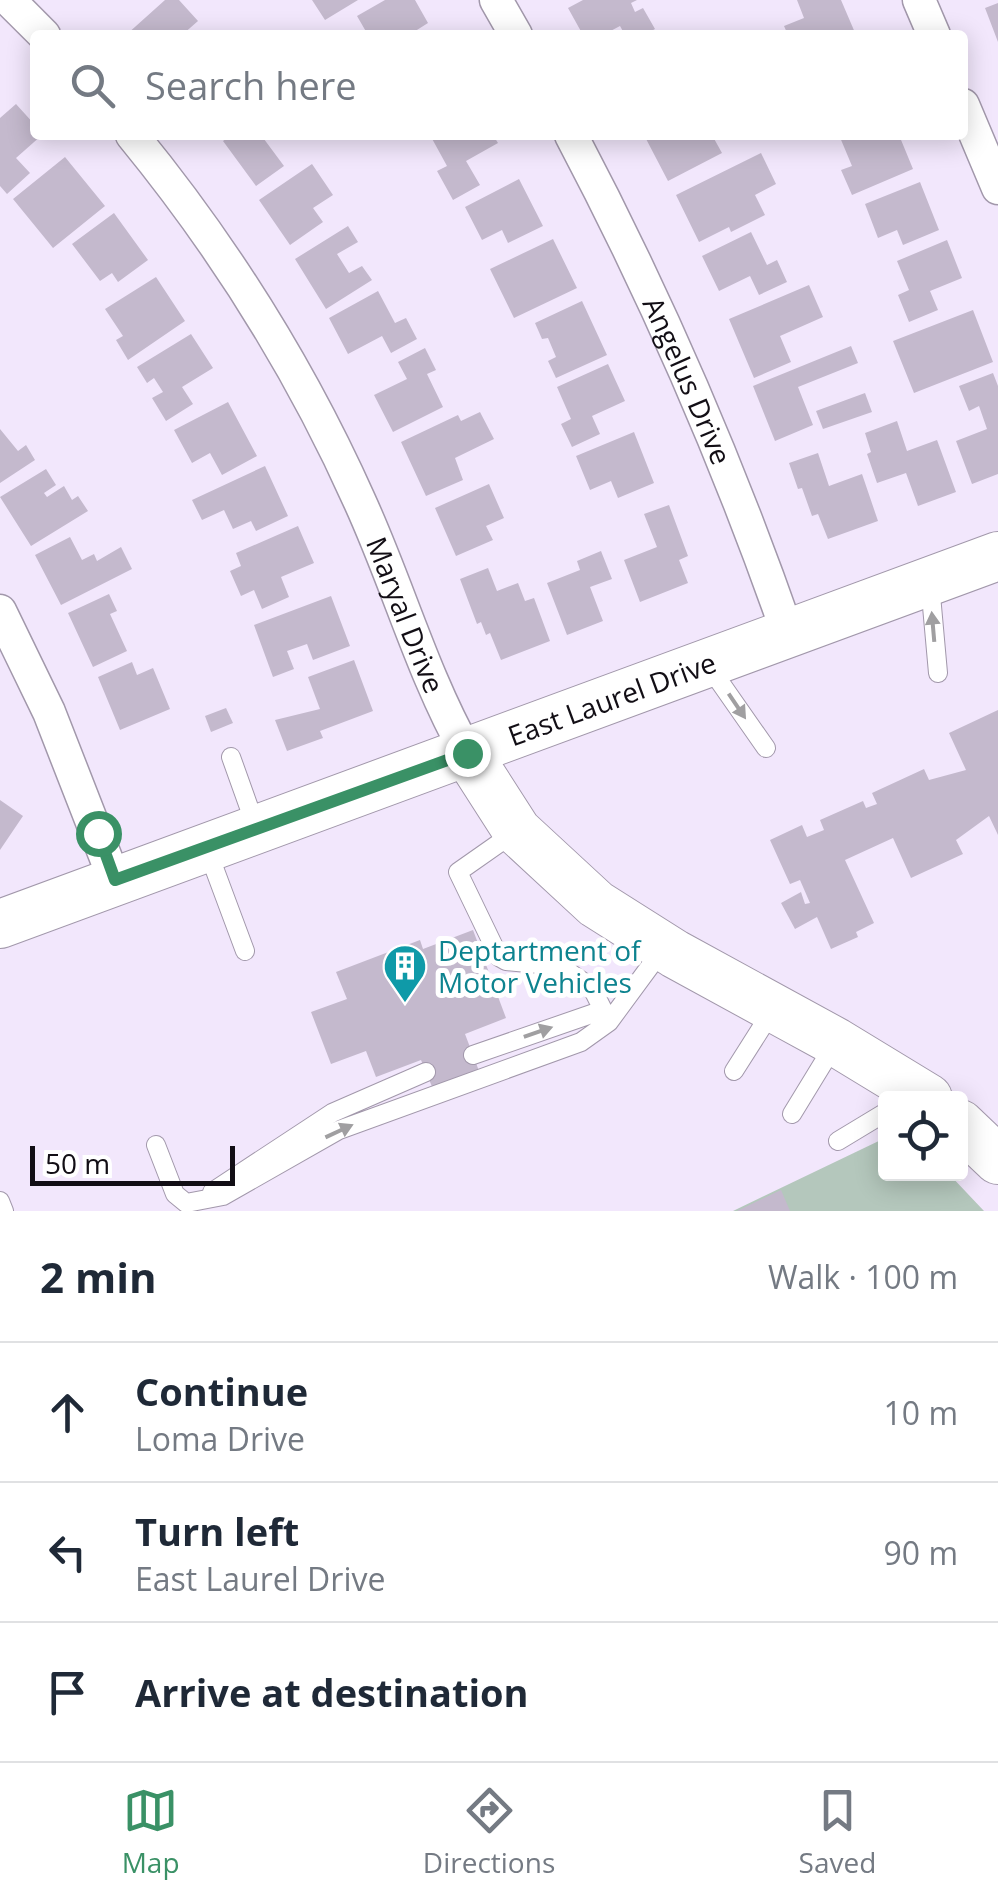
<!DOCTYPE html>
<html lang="en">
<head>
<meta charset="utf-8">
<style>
	:root { --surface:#fff; --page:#f6f6f7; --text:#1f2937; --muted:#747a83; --line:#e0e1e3; --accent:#3a9166 }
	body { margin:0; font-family:"Open Sans",sans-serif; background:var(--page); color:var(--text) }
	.controls { position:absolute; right:30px; bottom:30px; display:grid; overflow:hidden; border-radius:10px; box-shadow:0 5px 25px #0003 }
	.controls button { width:90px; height:90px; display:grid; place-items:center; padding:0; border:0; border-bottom:2px solid var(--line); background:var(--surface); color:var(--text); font:50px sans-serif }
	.scale { position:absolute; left:30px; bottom:25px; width:205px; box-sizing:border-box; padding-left:10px; border:5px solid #120e15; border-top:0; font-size:28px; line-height:35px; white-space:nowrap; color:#120e15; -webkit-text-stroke:8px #fff; paint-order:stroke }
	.stop { position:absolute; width:30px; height:30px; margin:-22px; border:8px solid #3a9166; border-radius:50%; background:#fff }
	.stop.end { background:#3a9166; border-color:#fff; box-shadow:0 2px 10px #0008 }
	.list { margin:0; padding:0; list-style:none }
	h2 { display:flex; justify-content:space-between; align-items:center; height:130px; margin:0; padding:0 40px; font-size:42px }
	h2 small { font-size:32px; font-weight:400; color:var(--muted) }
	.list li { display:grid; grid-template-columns:65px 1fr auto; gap:30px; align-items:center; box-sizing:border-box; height:140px; padding:0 40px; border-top:2px solid var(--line) }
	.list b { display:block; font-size:38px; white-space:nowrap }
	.list p { margin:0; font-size:32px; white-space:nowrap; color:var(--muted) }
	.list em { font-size:32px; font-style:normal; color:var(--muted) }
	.icon { flex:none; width:55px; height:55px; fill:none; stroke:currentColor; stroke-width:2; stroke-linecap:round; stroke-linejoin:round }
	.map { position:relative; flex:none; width:998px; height:1211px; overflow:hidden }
	.search { position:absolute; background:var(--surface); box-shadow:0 5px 25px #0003; left:30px; right:30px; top:30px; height:110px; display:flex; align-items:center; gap:25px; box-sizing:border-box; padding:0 35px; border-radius:10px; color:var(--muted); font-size:38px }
	.sheet { height:550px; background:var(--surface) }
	nav { display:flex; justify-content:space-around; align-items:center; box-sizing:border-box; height:140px; border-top:2px solid var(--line); background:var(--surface); font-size:28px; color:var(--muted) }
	nav a { display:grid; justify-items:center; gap:5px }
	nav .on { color:var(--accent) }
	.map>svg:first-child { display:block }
</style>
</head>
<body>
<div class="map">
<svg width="998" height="1211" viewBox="0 0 998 1211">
	<rect width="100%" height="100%" fill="#f2e7fc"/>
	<path fill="#b4c7bc" d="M 885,1138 L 886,1174 L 949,1174 L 984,1211 L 733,1211 Z"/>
	<path fill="#c4b9cd" d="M 165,0 L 179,0 L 198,21 L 182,35 L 126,35 Z
		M 312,0 L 358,0 L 325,20 Z
		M 385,0 L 415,0 L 428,23 L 409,35 L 368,35 L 357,16 Z
		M 583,0 L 637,0 L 631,3 L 635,12 L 643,8 L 655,29 L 644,35 L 625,35 L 620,26 L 603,35 L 583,35 L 568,8 Z
		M 797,0 L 841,0 L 856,35 L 788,35 L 784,26 L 804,18 Z
		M 998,3 L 998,42 L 985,8 Z
		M 16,104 L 35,125 L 35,135 L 42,135 L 16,158 L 30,173 L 7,194 L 0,186 L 0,118 Z
		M 231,135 L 261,135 L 284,166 L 256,186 L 223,141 Z
		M 430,135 L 493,135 L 498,143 L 466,161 L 480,185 L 453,200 L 437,171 L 447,166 Z
		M 644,135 L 712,135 L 722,153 L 668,181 Z
		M 839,135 L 899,135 L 913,169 L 852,195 L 841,170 L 852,166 Z
		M 761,153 L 776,184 L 755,195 L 765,215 L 731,232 L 729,227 L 699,242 L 676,195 Z
		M 65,157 L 105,206 L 53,248 L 13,199 Z
		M 312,164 L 333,195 L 313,208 L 323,222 L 290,245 L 259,200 Z
		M 519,179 L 543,226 L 508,243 L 502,230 L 482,240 L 465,207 Z
		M 920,182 L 939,230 L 903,245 L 897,230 L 878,238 L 865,204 Z
		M 114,213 L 148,260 L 118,282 L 112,273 L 100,281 L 72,244 Z
		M 348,226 L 358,242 L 337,254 L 349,273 L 362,266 L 372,280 L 326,309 L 295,259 Z
		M 751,232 L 767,265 L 777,260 L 787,282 L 759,295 L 750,276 L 719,291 L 702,256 Z
		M 553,239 L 577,288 L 514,318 L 490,269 Z
		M 947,240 L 962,278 L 930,291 L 938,310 L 909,322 L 898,295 L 909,290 L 897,261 Z
		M 156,277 L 185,321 L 128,360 L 116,340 L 123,336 L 105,309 Z
		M 809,285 L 823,317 L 780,336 L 791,362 L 754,378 L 729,319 Z
		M 378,291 L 395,323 L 406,318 L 417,339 L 391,353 L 382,336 L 348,354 L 329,318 Z
		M 582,301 L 607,355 L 556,378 L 548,361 L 556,357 L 548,338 L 542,339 L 535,323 Z
		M 973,310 L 993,362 L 914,393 L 893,341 Z
		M 191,334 L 213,368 L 182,387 L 193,404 L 166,421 L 152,398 L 163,392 L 154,378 L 147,383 L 137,367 Z
		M 851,346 L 858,363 L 798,387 L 813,425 L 775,441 L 753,386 Z
		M 425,348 L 436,370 L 427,374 L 443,407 L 393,432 L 374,395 L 407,379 L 398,362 Z
		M 608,364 L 625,401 L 592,416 L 600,434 L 572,447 L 561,424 L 571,419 L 557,387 Z
		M 993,373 L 998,386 L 998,474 L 972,484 L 956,441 L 987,429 L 979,406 L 969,411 L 959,386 Z
		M 865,393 L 872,412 L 823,429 L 816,411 Z
		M 228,402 L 257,456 L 222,475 L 210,453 L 192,463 L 174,430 Z
		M 480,412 L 494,439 L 455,458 L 463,480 L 426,496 L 401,442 L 458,415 L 461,421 Z
		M 897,421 L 907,451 L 937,440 L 956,492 L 918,506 L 906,473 L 877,483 L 867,454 L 871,452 L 865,433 Z
		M 0,429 L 18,451 L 26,445 L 35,460 L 0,483 Z
		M 634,432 L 654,483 L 618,498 L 611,481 L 590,490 L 576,456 Z
		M 818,453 L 829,486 L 862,474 L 878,521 L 828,539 L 818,514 L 812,516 L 802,488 L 798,489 L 789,463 Z
		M 265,466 L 288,516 L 256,531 L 251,521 L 233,529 L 224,510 L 202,520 L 192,500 Z
		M 46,469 L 56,485 L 44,493 L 47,497 L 64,486 L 72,500 L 78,496 L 88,511 L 31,546 L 0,497 Z
		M 489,484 L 504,518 L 486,526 L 493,540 L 456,556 L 435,508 Z
		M 669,505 L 688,556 L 679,560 L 688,583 L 640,602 L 624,560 L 657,547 L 644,514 Z
		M 298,526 L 314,563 L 281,577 L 289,597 L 262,609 L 254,590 L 241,596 L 230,571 L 241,566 L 236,553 Z
		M 70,537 L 82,560 L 94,554 L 97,561 L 121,547 L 132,569 L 61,605 L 35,555 Z
		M 601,551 L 612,579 L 590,587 L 603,621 L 567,635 L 547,583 L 580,570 L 577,561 Z
		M 488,568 L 497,591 L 518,583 L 525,601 L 534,598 L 550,641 L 501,660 L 490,633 L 486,635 L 481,622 L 477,624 L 460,579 Z
		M 109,594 L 117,611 L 110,614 L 127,651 L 93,667 L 68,613 Z
		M 331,596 L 350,646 L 313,660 L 307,644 L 287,651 L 294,669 L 273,677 L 254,625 Z
		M 354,660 L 373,711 L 320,731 L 323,738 L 287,751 L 275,720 L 320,709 L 308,677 Z
		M 132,662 L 137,675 L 153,668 L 170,709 L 120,730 L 98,677 Z
		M 226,708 L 233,723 L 211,732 L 205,716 Z
		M 998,710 L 998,835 L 989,816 L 956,840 L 963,854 L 911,878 L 893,838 L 845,860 L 874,923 L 856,932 L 858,937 L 831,949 L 817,917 L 795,929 L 781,903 L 801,892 L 805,904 L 810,903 L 800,880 L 790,884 L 770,840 L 802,825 L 807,837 L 824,830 L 820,820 L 863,801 L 866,808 L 877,804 L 872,793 L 924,769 L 929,780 L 966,770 L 949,733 Z
		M 0,800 L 23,816 L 0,850 Z
		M 473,930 L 506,1018 L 465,1034 L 479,1071 L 433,1089 L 421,1060 L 376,1077 L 366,1051 L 331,1064 L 311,1012 L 347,999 L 336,972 L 420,940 L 423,949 Z
		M 781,1190 L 790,1211 L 737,1211 Z"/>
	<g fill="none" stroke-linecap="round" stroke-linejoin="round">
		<g stroke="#a298ab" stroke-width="20">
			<path id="lane" d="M 930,584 L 938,673
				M 708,665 L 766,748
				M 231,757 L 256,827
				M 515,832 L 458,872 L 499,957 L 506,961 L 560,966 L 592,988 L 609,1022
				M 207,849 L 245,951
				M 473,1055 L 603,1010
				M 734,1071 L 774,1008
				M 792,1114 L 836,1042
				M 838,1141 L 886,1112
				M 156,1145 L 175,1194 L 186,1203 L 223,1196 L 339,1130 L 581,1042 L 609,1022 L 662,950
				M 212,1192 L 332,1113 L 426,1072
				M 0,1201 L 4,1211"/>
		</g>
		<g stroke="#a298ab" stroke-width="35">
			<g id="street">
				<path d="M 9,0 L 44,35"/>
				<path d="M 496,0 L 516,35"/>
				<path d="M 919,0 L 934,35"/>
				<path d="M 963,105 L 998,188"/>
				<path id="s1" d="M 132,135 C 223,246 301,370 360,502 C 398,585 422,673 467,753"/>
				<path id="s2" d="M 571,135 C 656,296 728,462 788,634"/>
				<path d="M 0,611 L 49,712 L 115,881"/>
			</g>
		</g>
		<g stroke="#a298ab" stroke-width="50">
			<g id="secondary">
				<path d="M 467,753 L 517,831 L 596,904 L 675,954 L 836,1042 L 928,1098"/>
				<path id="s3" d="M 0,924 L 998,556"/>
				<path d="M 960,1124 L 998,1160"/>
			</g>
		</g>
		<use href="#lane" stroke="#fff" stroke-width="18"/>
		<use href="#street" stroke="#fff" stroke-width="32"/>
		<use href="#secondary" stroke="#fff" stroke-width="48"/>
	</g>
	<defs><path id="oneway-solid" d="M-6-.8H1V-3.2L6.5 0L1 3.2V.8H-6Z" transform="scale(2.5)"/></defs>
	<g fill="#a09fa1">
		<use href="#oneway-solid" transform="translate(933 627) rotate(-95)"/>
		<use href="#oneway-solid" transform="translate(737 706) rotate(56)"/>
		<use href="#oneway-solid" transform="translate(538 1032) rotate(-19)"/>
		<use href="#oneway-solid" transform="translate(339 1131) rotate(-25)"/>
	</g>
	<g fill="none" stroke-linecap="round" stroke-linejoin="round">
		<path stroke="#3a9166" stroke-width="12" d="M 98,833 L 115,880 L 467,753"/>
	</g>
	<defs>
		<g id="building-pin" transform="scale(2.25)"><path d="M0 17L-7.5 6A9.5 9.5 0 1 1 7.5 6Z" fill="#0f9aa8" stroke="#fff"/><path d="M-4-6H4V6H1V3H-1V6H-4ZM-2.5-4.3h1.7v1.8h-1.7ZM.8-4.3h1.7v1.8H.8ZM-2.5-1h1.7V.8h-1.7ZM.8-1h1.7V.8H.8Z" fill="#fff"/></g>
	</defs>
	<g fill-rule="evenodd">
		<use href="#building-pin" x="405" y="966"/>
	</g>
	<g text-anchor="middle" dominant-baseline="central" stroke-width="10" stroke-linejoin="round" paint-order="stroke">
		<g font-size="28" fill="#120e15" stroke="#fff">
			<text stroke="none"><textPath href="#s2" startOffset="272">Angelus Drive</textPath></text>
			<text stroke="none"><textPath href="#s1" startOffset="555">Maryal Drive</textPath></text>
			<text stroke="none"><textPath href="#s3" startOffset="652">East Laurel Drive</textPath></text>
		</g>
		<g font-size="28" fill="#0d838f" stroke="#fff" text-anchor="start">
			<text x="438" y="950">Deptartment of<tspan x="438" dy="32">Motor Vehicles</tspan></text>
		</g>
	</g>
</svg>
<div class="controls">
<button><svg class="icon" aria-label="locate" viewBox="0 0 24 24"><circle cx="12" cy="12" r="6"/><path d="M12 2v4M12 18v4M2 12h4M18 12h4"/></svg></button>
</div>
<div class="scale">50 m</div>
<div class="stop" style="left:98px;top:833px"></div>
<div class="stop end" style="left:467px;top:753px"></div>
<div class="search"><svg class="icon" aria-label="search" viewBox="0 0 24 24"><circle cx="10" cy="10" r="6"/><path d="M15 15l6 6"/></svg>Search here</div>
</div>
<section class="sheet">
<h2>2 min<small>Walk · 100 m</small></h2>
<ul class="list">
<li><svg class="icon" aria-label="ahead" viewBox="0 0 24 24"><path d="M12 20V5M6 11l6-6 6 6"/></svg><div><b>Continue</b><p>Loma Drive</p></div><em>10 m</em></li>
<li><svg class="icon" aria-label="left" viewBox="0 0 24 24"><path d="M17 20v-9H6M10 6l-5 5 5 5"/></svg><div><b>Turn left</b><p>East Laurel Drive</p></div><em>90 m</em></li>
<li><svg class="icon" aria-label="arrive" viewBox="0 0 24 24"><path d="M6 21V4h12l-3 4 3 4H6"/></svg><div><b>Arrive at destination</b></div></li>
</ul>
</section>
<nav>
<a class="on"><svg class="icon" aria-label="map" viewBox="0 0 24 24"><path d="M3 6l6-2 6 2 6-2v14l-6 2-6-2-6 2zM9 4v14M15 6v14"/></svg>Map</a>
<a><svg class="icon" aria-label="directions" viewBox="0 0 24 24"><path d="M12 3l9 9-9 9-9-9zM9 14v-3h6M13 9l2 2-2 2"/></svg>Directions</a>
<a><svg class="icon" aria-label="saved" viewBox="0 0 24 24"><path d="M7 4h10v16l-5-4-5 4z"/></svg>Saved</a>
</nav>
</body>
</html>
